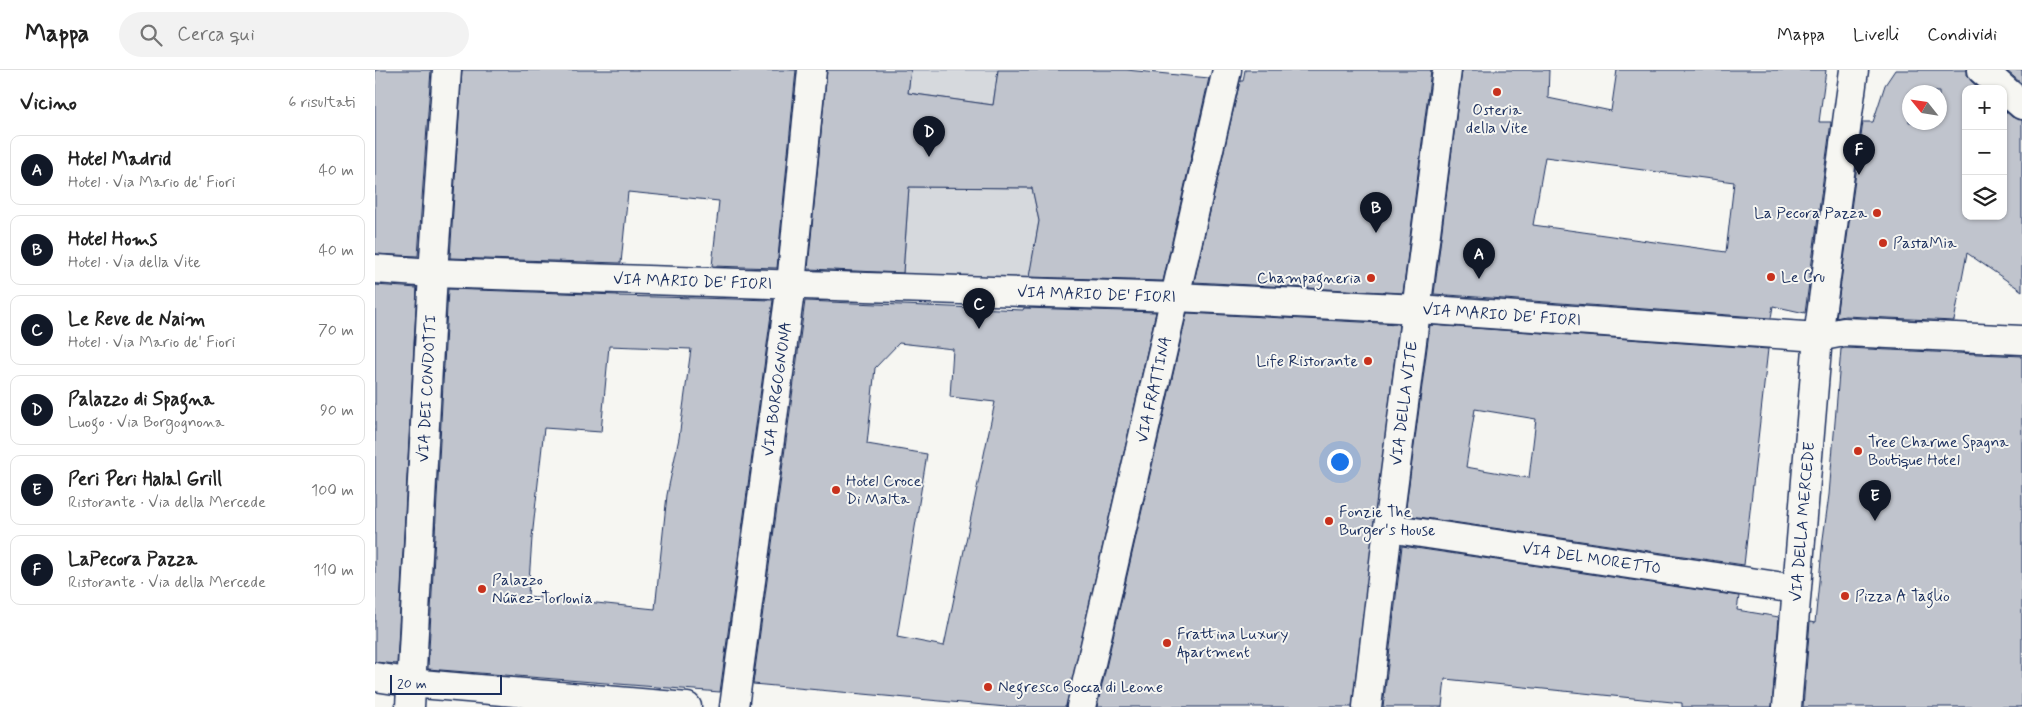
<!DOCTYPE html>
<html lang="it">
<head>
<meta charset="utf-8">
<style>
	:root { --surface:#fff; --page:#f2f2f2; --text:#222; --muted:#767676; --line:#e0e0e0; --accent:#111827 }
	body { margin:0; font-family:Mynerve,sans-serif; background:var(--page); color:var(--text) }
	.controls { position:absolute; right:15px; top:15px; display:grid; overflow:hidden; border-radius:10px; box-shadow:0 1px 4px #0004 }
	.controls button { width:45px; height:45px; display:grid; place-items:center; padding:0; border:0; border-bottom:1px solid var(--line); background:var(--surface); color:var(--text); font:25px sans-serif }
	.compass { position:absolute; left:1527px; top:15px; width:45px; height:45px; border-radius:50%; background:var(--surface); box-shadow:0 1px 4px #0004; rotate:300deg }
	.scale { position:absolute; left:15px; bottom:12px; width:112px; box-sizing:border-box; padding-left:5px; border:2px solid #1b2f5e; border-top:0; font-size:14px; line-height:18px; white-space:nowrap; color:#1b2f5e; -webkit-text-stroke:4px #f6f6f2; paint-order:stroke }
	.you { position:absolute; left:964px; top:391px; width:18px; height:18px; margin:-12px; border:4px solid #fff; border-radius:50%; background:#1a73e8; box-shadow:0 0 0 8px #1a73e833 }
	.badge { display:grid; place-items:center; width:32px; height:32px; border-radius:50%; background:var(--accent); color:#fff; font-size:16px; font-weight:700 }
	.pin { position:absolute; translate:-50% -41px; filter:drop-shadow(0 1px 2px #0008) }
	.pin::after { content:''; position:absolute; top:26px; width:18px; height:15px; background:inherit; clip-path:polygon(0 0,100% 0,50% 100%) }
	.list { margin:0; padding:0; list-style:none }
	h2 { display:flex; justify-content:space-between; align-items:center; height:65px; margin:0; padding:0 20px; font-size:21px }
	h2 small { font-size:16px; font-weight:400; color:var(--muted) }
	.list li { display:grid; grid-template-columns:32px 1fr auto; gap:15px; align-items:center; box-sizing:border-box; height:70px; margin:0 10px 10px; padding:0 10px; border:1px solid var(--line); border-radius:10px }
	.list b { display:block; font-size:19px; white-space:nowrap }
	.list p { margin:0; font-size:16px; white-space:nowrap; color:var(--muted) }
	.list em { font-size:16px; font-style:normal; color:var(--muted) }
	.icon { flex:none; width:28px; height:28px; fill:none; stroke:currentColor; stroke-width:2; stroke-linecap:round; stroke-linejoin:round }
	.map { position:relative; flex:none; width:1647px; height:637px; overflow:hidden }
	header { display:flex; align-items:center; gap:30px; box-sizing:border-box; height:70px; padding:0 25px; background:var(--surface); border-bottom:1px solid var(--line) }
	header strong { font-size:24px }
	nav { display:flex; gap:28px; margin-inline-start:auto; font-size:18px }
	.search { width:350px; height:45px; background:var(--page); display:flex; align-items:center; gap:12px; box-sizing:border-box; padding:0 18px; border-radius:28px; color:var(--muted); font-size:19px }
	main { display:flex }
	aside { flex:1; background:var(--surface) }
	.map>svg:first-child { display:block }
</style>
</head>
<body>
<header>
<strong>Mappa</strong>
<div class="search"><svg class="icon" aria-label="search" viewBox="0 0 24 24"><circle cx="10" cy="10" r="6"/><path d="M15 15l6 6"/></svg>Cerca qui</div>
<nav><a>Mappa</a><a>Livelli</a><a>Condividi</a></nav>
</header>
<main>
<aside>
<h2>Vicino<small>6 risultati</small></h2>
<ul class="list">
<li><span class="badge">A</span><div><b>Hotel Madrid</b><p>Hotel · Via Mario de' Fiori</p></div><em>40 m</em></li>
<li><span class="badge">B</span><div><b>Hotel Homs</b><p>Hotel · Via della Vite</p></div><em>40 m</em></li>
<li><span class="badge">C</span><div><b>Le Reve de Naim</b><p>Hotel · Via Mario de' Fiori</p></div><em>70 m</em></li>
<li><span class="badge">D</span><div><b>Palazzo di Spagna</b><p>Luogo · Via Borgognona</p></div><em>90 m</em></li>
<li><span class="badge">E</span><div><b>Peri Peri Halal Grill</b><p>Ristorante · Via della Mercede</p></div><em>100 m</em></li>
<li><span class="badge">F</span><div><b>LaPecora Pazza</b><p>Ristorante · Via della Mercede</p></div><em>110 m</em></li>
</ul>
</aside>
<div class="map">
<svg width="1647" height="637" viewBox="0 0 1647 637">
	<rect width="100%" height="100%" fill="#f6f6f2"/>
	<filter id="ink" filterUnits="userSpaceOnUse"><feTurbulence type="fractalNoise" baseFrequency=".02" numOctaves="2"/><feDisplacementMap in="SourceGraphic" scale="10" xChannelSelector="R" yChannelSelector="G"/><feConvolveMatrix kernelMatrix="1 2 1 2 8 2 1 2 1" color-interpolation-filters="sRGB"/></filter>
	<g filter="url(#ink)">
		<path fill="#d6d9dd" stroke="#78849e" d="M 536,0 L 623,0 L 618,35 L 533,23 Z
			M 534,117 L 657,118 L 664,151 L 654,210 L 528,204 Z"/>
		<path fill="#c0c4cd" stroke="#1b2f5e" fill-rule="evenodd" d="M 0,0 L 56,0 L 43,186 L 0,184 Z
			M 87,0 L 421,0 L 402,198 L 337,196 L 344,131 L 253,122 L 246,193 L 75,188 Z
			M 452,0 L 536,0 L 533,23 L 618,35 L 623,0 L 751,0 L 834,8 L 788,211 L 654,207 L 664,151 L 657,118 L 534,117 L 528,203 L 433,199 Z
			M 870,0 L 1056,0 L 1028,223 L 819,212 L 865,11 L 868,11 Z
			M 1087,0 L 1174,0 L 1173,28 L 1236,41 L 1242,0 L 1451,0 L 1444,52 L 1456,52 L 1430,243 L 1398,236 L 1396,248 L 1059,224 ZM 1170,87 L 1359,112 L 1351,182 L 1158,155 Z
			M 1520,0 L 1592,0 L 1592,5 L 1596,11 L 1605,19 L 1591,19 L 1591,146 L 1628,146 L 1628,39 L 1637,47 L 1647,50 L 1647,221 L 1592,183 L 1579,251 L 1470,246 L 1461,248 L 1488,52 L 1498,52 L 1510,15 ZM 1534,22 L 1564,22 L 1564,52 L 1534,52 Z
			M 1631,0 L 1647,0 L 1647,14 Z
			M 0,215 L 42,218 L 22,594 L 0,592 Z
			M 73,219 L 243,225 L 243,226 L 398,230 L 345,622 L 53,599 ZM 234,276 L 316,279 L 304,368 L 292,425 L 280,539 L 153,526 L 157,468 L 169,358 L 226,362 Z
			M 430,231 L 648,240 L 649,238 L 781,242 L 691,637 L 631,637 L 378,614 ZM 524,273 L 578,279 L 575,327 L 620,332 L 569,576 L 522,567 L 552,384 L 492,374 L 500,298 Z
			M 812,243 L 1024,254 L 977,637 L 722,637 Z
			M 1055,255 L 1393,279 L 1369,495 L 1030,445 ZM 1100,339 L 1161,349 L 1154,408 L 1091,397 Z
			M 1470,278 L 1647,286 L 1647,637 L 1428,637 L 1435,552 L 1440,553 L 1448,469 L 1454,425 L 1466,279 Z
			M 1027,476 L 1364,526 L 1362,540 L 1404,547 L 1397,637 L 1307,637 L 1307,633 L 1070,609 L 1067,637 L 1008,637 Z"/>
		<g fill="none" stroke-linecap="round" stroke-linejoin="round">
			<g stroke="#1b2f5e" stroke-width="31">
				<g id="minor">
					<path d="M 1607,0 L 1647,35"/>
					<path id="s1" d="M 0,199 L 58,203 L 801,227 L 1043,239 L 1443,267 L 1469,262 L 1647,270"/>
					<path id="s2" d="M 1013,458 L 1421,519"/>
					<path d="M 0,607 L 46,614 L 312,637"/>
					<path id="s3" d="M 35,637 L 58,203 L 72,0"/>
					<path id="s4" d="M 359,637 L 416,214 L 437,0"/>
					<path id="s5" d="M 706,637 L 852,0"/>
					<path id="s6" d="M 992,637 L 1013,458 L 1072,0"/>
					<path id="s7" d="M 1412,637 L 1443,267 L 1479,0"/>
				</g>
			</g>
			<use href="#minor" stroke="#f6f6f2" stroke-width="28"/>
		</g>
	</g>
	<g fill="#c8321e" stroke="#f6f6f2" stroke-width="2">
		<circle cx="1122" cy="22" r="5"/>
		<circle cx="1502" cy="143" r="5"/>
		<circle cx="1508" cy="173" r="5"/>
		<circle cx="1396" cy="207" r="5"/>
		<circle cx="996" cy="208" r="5"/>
		<circle cx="993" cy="291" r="5"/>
		<circle cx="1483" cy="381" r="5"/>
		<circle cx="461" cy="420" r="5"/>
		<circle cx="954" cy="451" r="5"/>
		<circle cx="107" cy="519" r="5"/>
		<circle cx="1470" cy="526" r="5"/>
		<circle cx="792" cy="573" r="5"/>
		<circle cx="613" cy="617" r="5"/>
	</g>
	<g text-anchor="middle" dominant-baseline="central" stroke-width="4" stroke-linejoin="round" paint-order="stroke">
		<g font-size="16" fill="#1b2f5e" stroke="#f6f6f2" text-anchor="start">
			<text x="1122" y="40" text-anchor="middle">Osteria<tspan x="1122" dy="18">della Vite</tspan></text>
			<text x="1492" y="143" text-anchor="end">La Pecora Pazza</text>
			<text x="1518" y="173">PastaMia</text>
			<text x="1406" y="207">Le Cru</text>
			<text x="986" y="208" text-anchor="end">Champagneria</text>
			<text x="983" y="291" text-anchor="end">Life Ristorante</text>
			<text x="1493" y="372">Tree Charme Spagna<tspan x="1493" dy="18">Boutique Hotel</tspan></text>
			<text x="471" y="411">Hotel Croce<tspan x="471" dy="18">Di Malta</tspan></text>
			<text x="964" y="442">Fonzie The<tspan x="964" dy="18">Burger's House</tspan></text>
			<text x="117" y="510">Palazzo<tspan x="117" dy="18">Núñez-Torlonia</tspan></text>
			<text x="1480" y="526">Pizza A Taglio</text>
			<text x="802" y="564">Frattina Luxury<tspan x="802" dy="18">Apartment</tspan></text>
			<text x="623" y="617">Negresco Bocca di Leone</text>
		</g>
		<g font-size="16" fill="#1b2f5e" stroke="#f6f6f2">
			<text stroke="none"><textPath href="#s1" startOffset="318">VIA MARIO DE' FIORI</textPath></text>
			<text stroke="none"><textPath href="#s1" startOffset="722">VIA MARIO DE' FIORI</textPath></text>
			<text stroke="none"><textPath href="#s1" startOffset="1128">VIA MARIO DE' FIORI</textPath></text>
			<text stroke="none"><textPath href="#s3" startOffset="319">VIA DEI CONDOTTI</textPath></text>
			<text stroke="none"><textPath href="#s4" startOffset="321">VIA BORGOGNONA</textPath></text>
			<text stroke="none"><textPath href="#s5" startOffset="326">VIA FRATTINA</textPath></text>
			<text stroke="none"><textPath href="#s6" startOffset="306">VIA DELLA VITE</textPath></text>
			<text stroke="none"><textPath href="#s7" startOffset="186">VIA DELLA MERCEDE</textPath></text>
			<text stroke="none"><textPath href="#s2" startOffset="206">VIA DEL MORETTO</textPath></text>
		</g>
	</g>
</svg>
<div class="controls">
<button>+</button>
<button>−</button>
<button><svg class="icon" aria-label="layers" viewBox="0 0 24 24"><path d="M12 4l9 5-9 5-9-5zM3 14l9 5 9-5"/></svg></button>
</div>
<svg class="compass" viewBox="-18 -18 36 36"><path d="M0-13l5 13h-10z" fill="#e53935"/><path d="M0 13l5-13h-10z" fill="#767676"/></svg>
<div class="scale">20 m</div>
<div class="you"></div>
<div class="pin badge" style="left:1104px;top:209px">A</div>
<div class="pin badge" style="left:1001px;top:163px">B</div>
<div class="pin badge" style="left:604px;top:259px">C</div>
<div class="pin badge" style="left:554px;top:87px">D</div>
<div class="pin badge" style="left:1500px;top:451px">E</div>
<div class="pin badge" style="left:1484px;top:105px">F</div>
</div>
</main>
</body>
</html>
